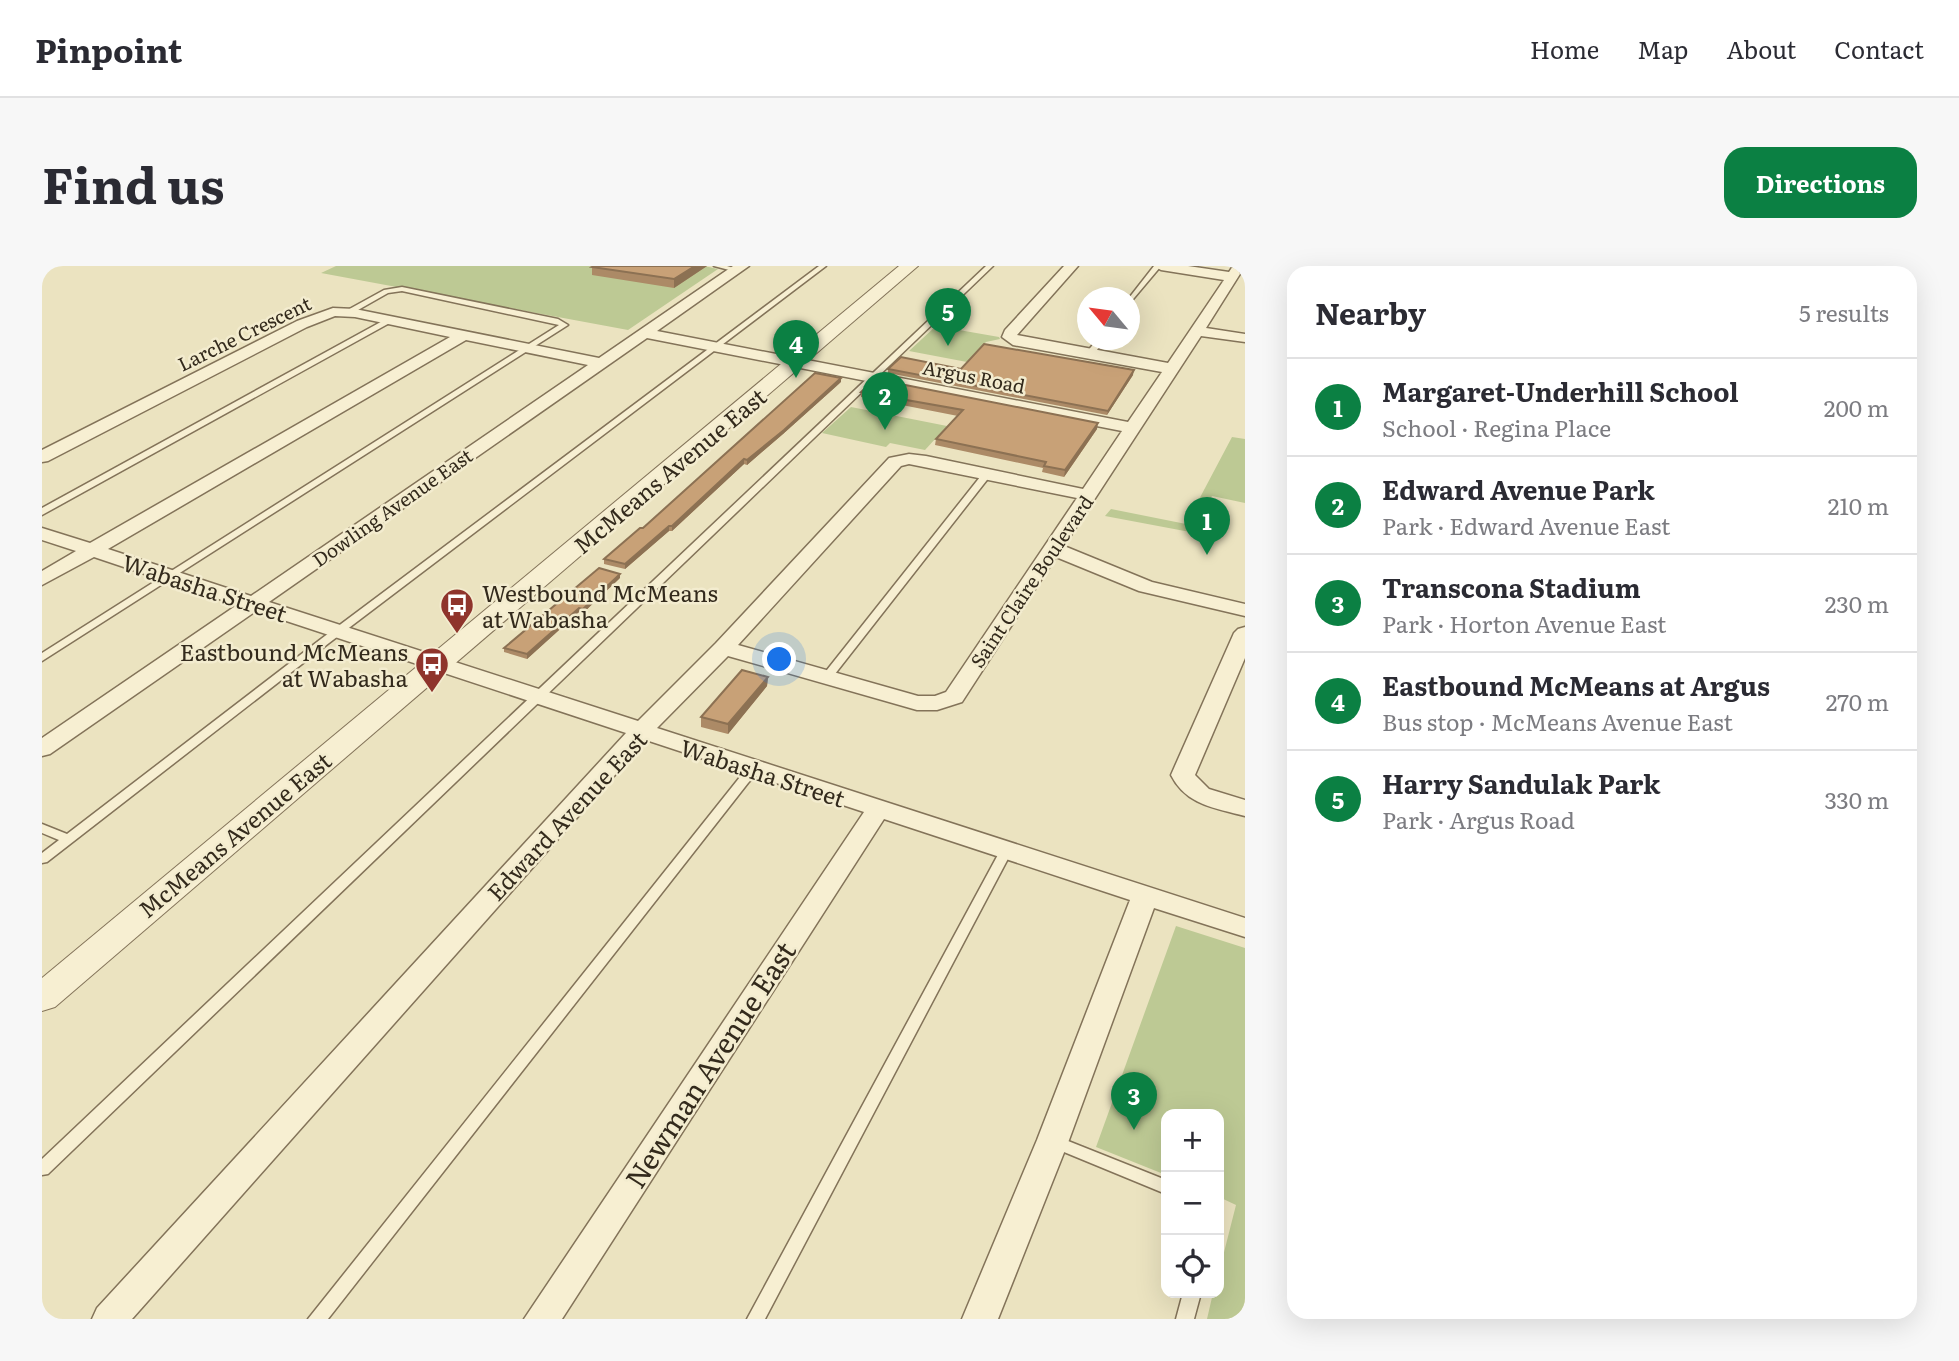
<!DOCTYPE html>
<html lang="en">
<head>
<meta charset="utf-8">
<style>
	:root { --surface:#fff; --page:#f7f7f7; --text:#2b2b33; --muted:#7c7c81; --line:#e1e1e2; --accent:#0b8043 }
	body { margin:0; font-family:Literata,serif; background:var(--page); color:var(--text) }
	.controls { position:absolute; right:21px; bottom:21px; display:grid; overflow:hidden; border-radius:14px; box-shadow:0 7px 28px #0002 }
	.controls button { width:63px; height:63px; display:grid; place-items:center; padding:0; border:0; border-bottom:2px solid var(--line); background:var(--surface); color:var(--text); font:35px sans-serif }
	.compass { position:absolute; left:1035px; top:21px; width:63px; height:63px; border-radius:50%; background:var(--surface); box-shadow:0 7px 28px #0002; rotate:299deg }
	.you { position:absolute; left:738px; top:394px; width:24px; height:24px; margin:-18px; border:5px solid #fff; border-radius:50%; background:#1a73e8; box-shadow:0 0 0 10px #1a73e833 }
	.badge { display:grid; place-items:center; width:46px; height:46px; border-radius:50%; background:var(--accent); color:#fff; font-size:23px; font-weight:700 }
	.pin { position:absolute; translate:-50% -58px; filter:drop-shadow(0 2px 4px #0008) }
	.pin::after { content:''; position:absolute; top:37px; width:24px; height:21px; background:inherit; clip-path:polygon(0 0,100% 0,50% 100%) }
	.list { margin:0; padding:0; list-style:none }
	h2 { display:flex; justify-content:space-between; align-items:center; height:91px; margin:0; padding:0 28px; font-size:30px }
	h2 small { font-size:23px; font-weight:400; color:var(--muted) }
	.list li { display:grid; grid-template-columns:46px 1fr auto; gap:21px; align-items:center; box-sizing:border-box; height:98px; padding:0 28px; border-top:2px solid var(--line) }
	.list b { display:block; font-size:26px; white-space:nowrap }
	.list p { margin:0; font-size:23px; white-space:nowrap; color:var(--muted) }
	.list em { font-size:23px; font-style:normal; color:var(--muted) }
	.icon { flex:none; width:38px; height:38px; fill:none; stroke:currentColor; stroke-width:2; stroke-linecap:round; stroke-linejoin:round }
	.map { position:relative; flex:none; width:1203px; height:1053px; overflow:hidden; border-radius:21px }
	header { display:flex; align-items:center; gap:42px; box-sizing:border-box; height:98px; padding:0 35px; background:var(--surface); border-bottom:2px solid var(--line) }
	header strong { font-size:33px }
	nav { display:flex; gap:38px; margin-inline-start:auto; font-size:24px }
	.intro { display:flex; align-items:center; justify-content:space-between; box-sizing:border-box; height:168px; padding:0 42px }
	h1 { margin:0; font-size:49px }
	.button { padding:18px 32px; border-radius:21px; background:var(--accent); color:#fff; font-size:24px; font-weight:700 }
	main { display:flex; gap:42px; padding:0 42px }
	aside { flex:1; background:var(--surface); border-radius:21px; box-shadow:0 7px 28px #0002 }
	.map>svg:first-child { display:block }
</style>
</head>
<body>
<header>
<strong>Pinpoint</strong>
<nav><a>Home</a><a>Map</a><a>About</a><a>Contact</a></nav>
</header>
<div class="intro"><h1>Find us</h1><a class="button">Directions</a></div>
<main>
<div class="map">
<svg width="1203" height="1053" viewBox="0 0 1203 1053">
	<rect width="100%" height="100%" fill="#ebe3c0"/>
	<path fill="#bdc994" d="M 294,0 L 662,0 L 676,3 L 586,64 L 279,7 Z
		M 894,60 L 957,71 L 958,73 L 944,76 L 925,96 L 867,85 Z
		M 809,141 L 905,160 L 883,184 L 848,177 L 844,181 L 780,167 Z
		M 1190,171 L 1203,173 L 1203,237 L 1170,230 L 1148,266 L 1063,250 L 1069,243 L 1144,258 Z
		M 1134,660 L 1203,682 L 1203,1053 L 1165,1053 L 1171,1027 L 1177,1027 L 1177,1006 L 1194,939 L 1177,931 L 1177,848 L 1124,848 L 1124,909 L 1054,881 Z"/>
	<g fill="none" stroke-linecap="round" stroke-linejoin="round">
		<g stroke="#837359" stroke-width="3">
			<path id="service" d="M 672,0 L 685,0 L 698,4 L 695,6 Z
				M 777,0 L 784,0 L 287,377 L 5,596 L 0,597 L 0,587 L 17,574 L 0,567 L 0,558 L 25,568 L 279,373 Z
				M 944,0 L 951,0 L 6,908 L 0,909 L 0,893 Z
				M 1112,0 L 1119,0 L 1087,38 L 1087,32 Z
				M 360,21 L 516,53 L 526,59 L 0,395 L 0,387 L 517,59 L 360,25 L 346,27 L 309,48 L 302,46 L 342,24 Z
				M 346,52 L 353,54 L 0,249 L 0,242 Z
				M 1055,74 L 1063,74 L 1050,90 L 1044,90 L 1043,88 Z
				M 945,205 L 948,206 L 948,210 L 789,413 L 781,413 L 779,411 L 781,409 L 942,206 Z
				M 713,499 L 717,500 L 719,503 L 706,517 L 286,1053 L 266,1053 L 698,511 L 709,500 Z
				M 964,581 L 970,585 L 723,1053 L 705,1053 L 958,585 Z
				M 1011,869 L 1124,914 L 1124,928 L 1005,879 L 1003,875 L 1005,871 Z
				M 1141,1027 L 1159,1027 L 1152,1053 L 1134,1053 Z"/>
		</g>
		<g stroke="#837359" stroke-width="3">
			<path id="minor" d="M 691,0 L 707,0 L 615,65 L 1086,156 L 1120,106 L 971,79 L 960,71 L 963,64 L 1022,0 L 1036,0 L 975,69 L 1126,97 L 1182,14 L 1119,4 L 1112,0 L 1146,0 L 1187,6 L 1191,0 L 1203,0 L 1164,62 L 1203,68 L 1203,76 L 1159,70 L 1022,280 L 1110,316 L 1203,338 L 1203,350 L 1097,325 L 1014,291 L 920,436 L 895,444 L 875,444 L 686,390 L 615,462 L 1203,652 L 1203,671 L 1112,642 L 1027,874 L 956,1053 L 920,1053 L 995,874 L 1088,634 L 842,553 L 520,1053 L 482,1053 L 822,546 L 604,474 L 90,1053 L 50,1053 L 55,1042 L 584,467 L 214,345 L 8,488 L 0,490 L 0,472 L 195,339 L 52,291 L 0,319 L 0,305 L 34,285 L 0,274 L 0,262 L 48,277 L 408,71 L 313,51 L 293,50 L 265,61 L 6,195 L 0,196 L 0,184 L 255,55 L 291,42 L 313,43 L 557,92 ZM 605,72 L 1080,165 L 1041,223 L 884,190 L 867,188 L 847,192 L 674,377 L 596,455 L 227,336 ZM 424,74 L 546,99 L 209,330 L 66,283 ZM 867,198 L 1035,232 L 904,426 L 893,430 L 876,430 L 696,379 L 859,200 Z
				M 1203,361 L 1203,392 L 1153,509 L 1167,523 L 1203,534 L 1203,550 C 1173,542 1144,539 1129,509 L 1192,367 L 1196,363 Z"/>
		</g>
		<g stroke="#837359" stroke-width="2">
			<path id="tertiary" d="M 857,0 L 876,0 L 13,741 L 0,745 L 0,712 Z"/>
		</g>
		<use href="#service" fill="#f7efd2" fill-rule="evenodd"/>
		<use href="#minor" fill="#f7efd2" fill-rule="evenodd"/>
		<use href="#tertiary" fill="#f7efd2" fill-rule="evenodd"/>
	</g>
	<path fill="#ac8a66" d="M 552,0 L 665,0 L 632,22 L 550,9 L 550,1 Z
		M 846,103 L 919,103 L 1091,109 L 1065,149 L 846,107 Z
		M 799,116 L 741,168 L 705,199 L 702,198 L 630,265 L 627,265 L 583,303 L 562,298 L 562,293 L 601,262 Z
		M 819,126 L 1055,163 L 1022,211 L 1000,206 L 1001,202 L 893,179 L 894,173 L 916,150 L 819,131 Z
		M 578,312 L 541,347 L 537,346 L 485,393 L 462,386 L 462,382 Z
		M 726,411 L 725,420 L 686,468 L 659,461 L 659,451 Z"/>
	<path fill="#8c7153" d="M 653,0 L 665,0 L 632,22 L 632,13 Z
		M 1092,104 L 1091,109 L 1065,149 L 1066,145 Z
		M 799,112 L 799,116 L 741,168 L 705,199 L 705,194 Z
		M 1056,157 L 1055,163 L 1022,211 L 1023,204 Z
		M 702,193 L 702,198 L 630,265 L 630,260 Z
		M 627,260 L 627,265 L 583,303 L 583,298 Z
		M 578,308 L 578,312 L 541,347 L 541,343 Z
		M 537,342 L 537,346 L 485,393 L 485,388 Z
		M 726,411 L 725,420 L 686,468 L 686,458 Z"/>
	<path fill="#c8a177" stroke="#8c7153" stroke-width="2" d="M 552,0 L 653,0 L 632,13 L 550,1 Z
		M 942,78 L 1092,104 L 1066,145 L 846,103 L 859,91 L 919,103 Z
		M 773,107 L 799,112 L 742,164 L 705,194 L 702,193 L 630,260 L 627,260 L 583,298 L 562,293 L 598,262 L 601,262 Z
		M 833,113 L 1056,157 L 1023,204 L 1002,200 L 1004,196 L 894,173 L 921,144 L 819,126 Z
		M 557,302 L 578,308 L 541,343 L 537,342 L 485,388 L 462,382 Z
		M 700,404 L 726,411 L 686,458 L 659,451 Z"/>
	<defs>
		<g id="bus-pin" transform="scale(1.75)"><path d="M0 17L-7.5 6A9.5 9.5 0 1 1 7.5 6Z" fill="#8f342c" stroke="#f3eccf"/><path d="M-5-6H5V4H4V6H2V4H-2V6H-4V4H-5ZM-3.5-4V0h7V-4ZM-3.5 1.2v1.5H-2V1.2ZM2 1.2v1.5H3.5V1.2Z" fill="#fff"/></g>
	</defs>
	<g fill-rule="evenodd">
		<use href="#bus-pin" x="415" y="339"/>
		<use href="#bus-pin" x="390" y="398"/>
	</g>
	<g text-anchor="middle" dominant-baseline="central" stroke-width="5" stroke-linejoin="round" paint-order="stroke">
		<g font-size="19" fill="#332a1c" stroke="#f3eccf">
			<text transform="translate(202 67) rotate(-26)">Larche Crescent</text>
			<text transform="translate(932 110) rotate(11)">Argus Road</text>
			<text transform="translate(350 241) rotate(-35)">Dowling Avenue East</text>
			<text transform="translate(989 315) rotate(-56)">Saint Claire Boulevard</text>
		</g>
		<g font-size="23" fill="#332a1c" stroke="#f3eccf">
			<text transform="translate(627 204) rotate(-40)">McMeans Avenue East</text>
			<text transform="translate(163 321) rotate(18)">Wabasha Street</text>
			<text transform="translate(721 506) rotate(18)">Wabasha Street</text>
			<text transform="translate(524 549) rotate(-47)">Edward Avenue East</text>
			<text transform="translate(192 568) rotate(-40)">McMeans Avenue East</text>
		</g>
		<g font-size="23" fill="#332a1c" stroke="#f3eccf" text-anchor="start">
			<text x="440" y="326">Westbound McMeans<tspan x="440" dy="26">at Wabasha</tspan></text>
			<text x="366" y="385" text-anchor="end">Eastbound McMeans<tspan x="366" dy="26">at Wabasha</tspan></text>
		</g>
		<g font-size="28" fill="#332a1c" stroke="#f3eccf">
			<text transform="translate(667 798) rotate(-57)">Newman Avenue East</text>
		</g>
	</g>
</svg>
<div class="controls">
<button>+</button>
<button>−</button>
<button><svg class="icon" aria-label="locate" viewBox="0 0 24 24"><circle cx="12" cy="12" r="6"/><path d="M12 2v4M12 18v4M2 12h4M18 12h4"/></svg></button>
</div>
<svg class="compass" viewBox="-18 -18 36 36"><path d="M0-13l5 13h-10z" fill="#e53935"/><path d="M0 13l5-13h-10z" fill="#7c7c81"/></svg>
<div class="you"></div>
<div class="pin badge" style="left:1165px;top:289px">1</div>
<div class="pin badge" style="left:843px;top:164px">2</div>
<div class="pin badge" style="left:1092px;top:864px">3</div>
<div class="pin badge" style="left:754px;top:112px">4</div>
<div class="pin badge" style="left:906px;top:80px">5</div>
</div>
<aside>
<h2>Nearby<small>5 results</small></h2>
<ul class="list">
<li><span class="badge">1</span><div><b>Margaret-Underhill School</b><p>School · Regina Place</p></div><em>200 m</em></li>
<li><span class="badge">2</span><div><b>Edward Avenue Park</b><p>Park · Edward Avenue East</p></div><em>210 m</em></li>
<li><span class="badge">3</span><div><b>Transcona Stadium</b><p>Park · Horton Avenue East</p></div><em>230 m</em></li>
<li><span class="badge">4</span><div><b>Eastbound McMeans at Argus</b><p>Bus stop · McMeans Avenue East</p></div><em>270 m</em></li>
<li><span class="badge">5</span><div><b>Harry Sandulak Park</b><p>Park · Argus Road</p></div><em>330 m</em></li>
</ul>
</aside>
</main>
</body>
</html>
